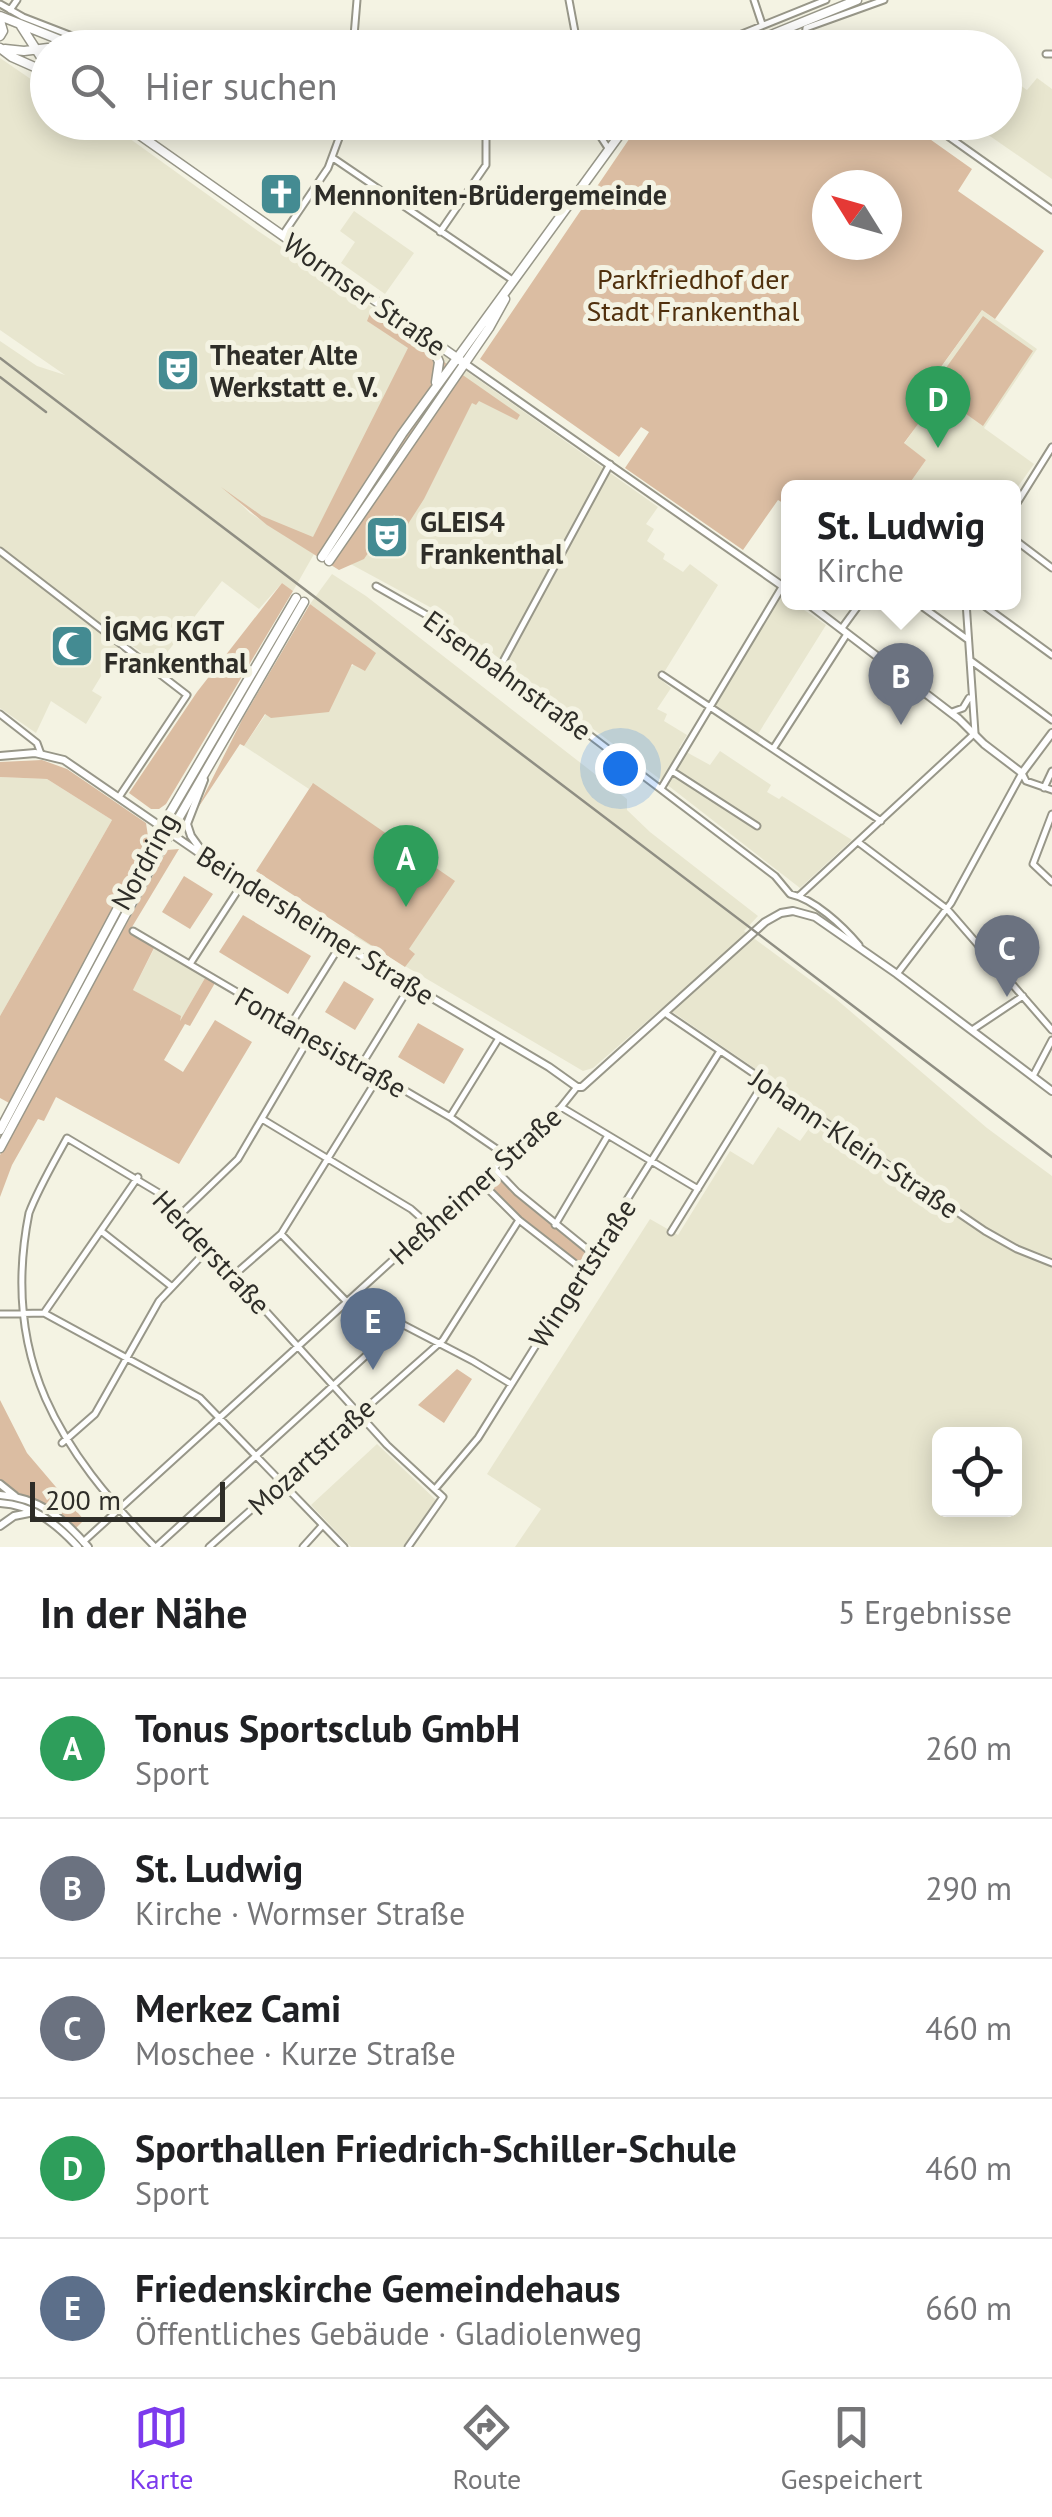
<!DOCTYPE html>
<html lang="de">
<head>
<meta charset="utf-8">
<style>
	:root { --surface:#fff; --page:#f2f2f2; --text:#202124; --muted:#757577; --line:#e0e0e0; --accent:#7c3aed }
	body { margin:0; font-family:"PT Sans",sans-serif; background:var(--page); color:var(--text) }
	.controls { position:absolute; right:30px; bottom:30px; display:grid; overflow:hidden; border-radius:15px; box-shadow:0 5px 25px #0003 }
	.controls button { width:90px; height:90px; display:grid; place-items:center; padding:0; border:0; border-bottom:2px solid var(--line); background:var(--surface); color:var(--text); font:50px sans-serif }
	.compass { position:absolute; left:812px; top:170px; width:90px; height:90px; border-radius:50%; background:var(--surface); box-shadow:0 5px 25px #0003; rotate:307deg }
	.scale { position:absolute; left:30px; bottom:25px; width:195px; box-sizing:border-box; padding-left:10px; border:5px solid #2e2d28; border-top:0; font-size:28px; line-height:35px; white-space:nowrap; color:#2e2d28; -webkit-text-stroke:8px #f4f3e3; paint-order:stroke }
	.you { position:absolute; left:620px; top:768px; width:35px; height:35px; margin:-25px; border:8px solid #fff; border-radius:50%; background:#1a73e8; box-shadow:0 0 0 15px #1a73e833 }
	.badge { display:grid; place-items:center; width:65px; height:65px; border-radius:50%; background:var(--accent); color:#fff; font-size:32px; font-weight:700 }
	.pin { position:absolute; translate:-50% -82px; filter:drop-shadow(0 2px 5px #0008) }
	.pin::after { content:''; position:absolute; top:52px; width:35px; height:30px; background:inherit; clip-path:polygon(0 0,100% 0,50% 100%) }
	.popup { position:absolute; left:781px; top:480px; width:240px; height:130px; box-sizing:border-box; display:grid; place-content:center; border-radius:15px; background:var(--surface); filter:drop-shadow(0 2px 8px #0005); font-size:32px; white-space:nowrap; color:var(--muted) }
	.popup b { font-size:38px; color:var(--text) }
	.popup::after { content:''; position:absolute; left:50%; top:100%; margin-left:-20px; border:20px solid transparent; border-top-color:var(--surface) }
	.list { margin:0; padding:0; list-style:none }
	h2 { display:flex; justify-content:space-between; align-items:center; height:130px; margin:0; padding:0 40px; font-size:42px }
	h2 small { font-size:32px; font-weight:400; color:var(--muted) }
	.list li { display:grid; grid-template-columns:65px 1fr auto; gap:30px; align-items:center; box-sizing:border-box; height:140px; padding:0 40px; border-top:2px solid var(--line) }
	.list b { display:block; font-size:38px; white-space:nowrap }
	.list p { margin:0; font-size:32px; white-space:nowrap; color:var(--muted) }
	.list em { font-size:32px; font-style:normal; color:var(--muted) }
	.icon { flex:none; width:55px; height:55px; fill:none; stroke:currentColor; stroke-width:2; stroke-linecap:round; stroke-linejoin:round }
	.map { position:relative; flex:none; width:1052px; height:1547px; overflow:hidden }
	.search { position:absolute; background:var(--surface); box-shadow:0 5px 25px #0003; left:30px; right:30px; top:30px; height:110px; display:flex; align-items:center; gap:25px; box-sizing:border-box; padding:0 35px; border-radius:55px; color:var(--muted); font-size:38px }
	.sheet { height:830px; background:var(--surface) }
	nav { display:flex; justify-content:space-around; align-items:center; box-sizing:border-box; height:140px; border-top:2px solid var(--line); background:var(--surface); font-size:28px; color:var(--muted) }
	nav a { display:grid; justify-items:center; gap:5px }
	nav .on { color:var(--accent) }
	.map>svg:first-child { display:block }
</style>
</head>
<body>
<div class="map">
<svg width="1052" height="1547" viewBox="0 0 1052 1547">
	<rect width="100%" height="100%" fill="#f4f3e3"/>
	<path fill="#e8e6cf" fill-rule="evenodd" d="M 0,58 L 38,84 L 43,77 L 47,80 L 48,122 L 108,123 L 258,231 L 448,358 L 658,507 L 646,524 L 654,529 L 647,541 L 665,554 L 663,559 L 683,572 L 690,564 L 718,585 L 660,679 L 671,688 L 657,709 L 667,714 L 664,721 L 687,735 L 679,748 L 710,765 L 720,751 L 771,785 L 767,792 L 779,799 L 782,796 L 852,840 L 800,888 L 661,780 L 492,653 L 438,617 L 439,612 L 262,516 L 232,495 L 250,513 L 314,554 L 293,591 L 282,583 L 259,609 L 222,581 L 159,663 L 123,640 L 92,691 L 102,697 L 86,724 L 51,701 L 36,733 L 0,708 L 0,341 L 37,366 L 65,375 L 0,330 Z
		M 1010,78 L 1027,90 L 1037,78 L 1052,89 L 1052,179 L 971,123 L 1004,122 L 1005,79 Z
		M 354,211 L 414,253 L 385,294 L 341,263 L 355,242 L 340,231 Z
		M 982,310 L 1037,349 L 984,428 L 1034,464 L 1014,492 L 1014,488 L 907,487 L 926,460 L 904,444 L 926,412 L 915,404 Z
		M 332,574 L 366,596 L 627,799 L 627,810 L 650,832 L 758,916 L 744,931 L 836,999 L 987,1128 L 1052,1176 L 1052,1547 L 515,1547 L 541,1509 L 487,1474 L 650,1219 L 678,1235 L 730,1151 L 753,1165 L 778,1127 L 800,1141 L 820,1113 L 674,1013 L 661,1009 L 593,1068 L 583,1071 L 354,936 L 404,862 L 312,784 L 309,789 L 244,746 L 266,714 L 375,653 L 310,604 ZM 940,1434 L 1014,1434 L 1014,1510 L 940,1510 Z
		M 781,594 L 788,602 L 794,603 L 826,625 L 758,734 L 715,706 Z
		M 0,777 L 47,779 L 112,820 L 0,1016 Z
		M 155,947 L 205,978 L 180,1021 L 180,1017 L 133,990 Z
		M 377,1444 L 436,1500 L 403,1547 L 351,1547 L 311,1505 Z"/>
	<path fill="#dbbda2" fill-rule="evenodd" d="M 640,123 L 916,123 L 920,125 L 917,130 L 972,169 L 958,191 L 1044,251 L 995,319 L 982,310 L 915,403 L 927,412 L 904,443 L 926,460 L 907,487 L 788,488 L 788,506 L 778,500 L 743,550 L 625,468 L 649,432 L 641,427 L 619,457 L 480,359 ZM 887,185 L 887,245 L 827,245 L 827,185 Z
		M 371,311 L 520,415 L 517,420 L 479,401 L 476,405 L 472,403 L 424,499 L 408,524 L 394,515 L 364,559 L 339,570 L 267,525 L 221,487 L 262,516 L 313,537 L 408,348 L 367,321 Z
		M 983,316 L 1033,351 L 983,426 L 931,389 Z
		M 282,583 L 293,591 L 166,804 L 159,809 L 151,809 L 129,793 L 197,692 Z
		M 310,604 L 376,653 L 365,671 L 352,664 L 329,712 L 271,718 L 265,714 L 244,746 L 240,744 L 196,811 L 243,718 Z
		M 42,760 L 67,769 L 146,823 L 149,843 L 11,1104 L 0,1098 L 0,1016 L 112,820 L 47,779 L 0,777 L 0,762 Z
		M 313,783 L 455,881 L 409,949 L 415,954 L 405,967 L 256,871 Z
		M 179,849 L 132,927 L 157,942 L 133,990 L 181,1016 L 180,1021 L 205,978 L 215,983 L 190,1026 L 185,1024 L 164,1060 L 183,1072 L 215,1020 L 252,1042 L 179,1164 L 56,1097 L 44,1121 L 38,1119 L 12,1165 L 0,1197 L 0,1155 L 167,850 Z
		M 184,876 L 213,894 L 190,929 L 162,912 Z
		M 243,915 L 311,956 L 288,994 L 219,952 Z
		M 344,981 L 374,999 L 355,1030 L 325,1012 Z
		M 418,1023 L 464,1049 L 444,1084 L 398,1057 Z
		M 498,1173 L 516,1193 L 590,1253 L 581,1267 L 521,1220 L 485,1186 Z
		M 457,1369 L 472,1379 L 444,1423 L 418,1405 Z
		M 0,1400 L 27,1453 L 84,1520 L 76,1528 L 48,1505 L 16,1492 L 0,1480 Z"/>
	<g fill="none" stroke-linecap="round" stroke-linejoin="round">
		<g stroke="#989789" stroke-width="9">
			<path id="minor" d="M 569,0 L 578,48
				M 754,0 L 762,24
				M 0,4 L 23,17 L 103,48
				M 10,10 L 17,0
				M 353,48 L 357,0
				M 707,48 L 826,0
				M 820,48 L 805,37 L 806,28 L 884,0
				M 1046,54 L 1052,54
				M 591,122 L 608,148
				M 928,122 L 1052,210
				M 333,158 L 514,281
				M 440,232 L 486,165 L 486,122
				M 282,236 L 328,168 L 345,122
				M 1014,508 L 1052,447
				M 1014,539 L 1052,568
				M 0,551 L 187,695 L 119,797
				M 376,586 L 432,618 L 500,667 L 775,876 L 790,894 C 814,899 842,925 859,945
				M 916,602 L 967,639
				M 979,602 L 1052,655
				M 842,628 L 861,602
				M 970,660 L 1052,720
				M 500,667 L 610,464
				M 662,675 L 881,821
				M 952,712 L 963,708 L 969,698
				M 0,714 L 37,743 L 41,754
				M 773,749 L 847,634
				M 672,771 L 757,826
				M 662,787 L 788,577
				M 1044,788 L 1052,771
				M 1052,814 L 1033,864 L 1052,882
				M 858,842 L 947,909 L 1052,1030
				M 800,895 L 975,733 L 966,602
				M 133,931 L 450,1117 L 507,1156
				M 190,964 L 244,881
				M 897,974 L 951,903 L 1022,773 L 1026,781 L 1052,790
				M 665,1013 L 985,1231 L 1017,1249 L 1052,1263
				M 291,1024 L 341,944
				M 972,1030 L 1023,996
				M 362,1064 L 410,986
				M 1033,1076 L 1052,1040
				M 561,1107 L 698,1189
				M 450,1117 L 499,1038
				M 262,1119 L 411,1209 L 429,1225
				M 494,1168 L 517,1192 L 592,1253
				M 480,1181 L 519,1220 L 582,1269
				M 180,1215 L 238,1159 L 311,1035
				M 555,1225 L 607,1137
				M 101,1231 L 171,1286
				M 671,1232 L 764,1082
				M 281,1234 L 346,1301
				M 234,1275 L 281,1234 L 379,1076
				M 44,1313 L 138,1177
				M 0,1314 L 44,1313 L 200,1398 L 344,1547
				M 62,1443 L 95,1414 L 159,1301 L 209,1248
				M 435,1489 L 478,1438 L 720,1051
				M 83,1542 L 561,1107 L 577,1087
				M 155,1547 C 60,1450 0,1359 29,1213 C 39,1187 54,1162 67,1138 L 159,1193 L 387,1445 L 443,1497 L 408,1547
				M 156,1547 L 371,1351 L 396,1321 L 473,1361 L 511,1384
				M 209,1547 L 443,1340 L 519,1220
				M 303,1547 L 321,1527"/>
		</g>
		<g stroke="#989789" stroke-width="10">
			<path id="tertiary" d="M 464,363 L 788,590
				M 806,602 L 959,719 L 984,744 L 1022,773 L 1052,733
				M 0,756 L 35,753 L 64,760 L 208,859 L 341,944 L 549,1067 L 577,1087 L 582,1087 L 765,922 L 781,913 L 793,911 L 815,917 L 897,974 L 1052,1091
				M 204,854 L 191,836 L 187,824 L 204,780
				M 0,1484 L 15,1496
				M 0,1495 C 40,1498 63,1518 88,1547
				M 0,1503 C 33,1505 56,1523 78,1547
				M 0,1526 L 14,1516 L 34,1512"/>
		</g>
		<g stroke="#989789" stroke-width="11">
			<path id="secondary" d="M 0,16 L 80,48
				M 0,21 L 3,31 L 0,36
				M 21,26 L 48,68
				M 0,48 L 12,57 L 48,73
				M 739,48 L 857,0
				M 5,49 L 24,51 L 48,48
				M 121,122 L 464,363
				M 431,343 L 439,362 L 436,382
				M 322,557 L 402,434 L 629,122
				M 329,561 L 489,328 L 505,299
				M 0,1130 L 154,840 L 296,598
				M 0,1148 L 163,845 L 304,602"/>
		</g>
		<use href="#minor" stroke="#fff" stroke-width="5"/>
		<use href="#tertiary" stroke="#fff" stroke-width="6"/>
		<use href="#secondary" stroke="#fff" stroke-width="8"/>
		<path stroke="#8f8e83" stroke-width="2.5" d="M 0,358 L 1052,1157
			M 0,377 L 46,412"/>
	</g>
	<defs>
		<g id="church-square" transform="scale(2.25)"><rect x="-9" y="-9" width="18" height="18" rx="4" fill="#448b92" stroke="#f4f3e3"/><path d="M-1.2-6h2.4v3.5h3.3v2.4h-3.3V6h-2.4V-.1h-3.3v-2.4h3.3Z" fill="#fff"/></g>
		<g id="theatre-square" transform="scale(2.25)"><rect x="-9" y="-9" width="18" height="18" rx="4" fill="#448b92" stroke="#f4f3e3"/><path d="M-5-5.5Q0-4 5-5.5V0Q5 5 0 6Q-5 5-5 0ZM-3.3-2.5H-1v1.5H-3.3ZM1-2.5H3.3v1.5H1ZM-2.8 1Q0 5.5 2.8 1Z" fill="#fff"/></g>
		<g id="mosque-square" transform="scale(2.25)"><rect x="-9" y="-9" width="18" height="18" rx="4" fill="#448b92" stroke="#f4f3e3"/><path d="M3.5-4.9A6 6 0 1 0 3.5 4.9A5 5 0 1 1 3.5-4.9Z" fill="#fff"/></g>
	</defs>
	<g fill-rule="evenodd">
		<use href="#church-square" x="281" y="194"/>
		<use href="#theatre-square" x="178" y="370"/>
		<use href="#theatre-square" x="387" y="537"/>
		<use href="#mosque-square" x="72" y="646"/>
	</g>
	<g text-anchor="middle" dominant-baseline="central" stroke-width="10" stroke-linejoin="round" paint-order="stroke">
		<g font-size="28" font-weight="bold" fill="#2e2d28" stroke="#f4f3e3" text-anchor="start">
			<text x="314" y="194">Mennoniten-Brüdergemeinde</text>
			<text x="210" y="354">Theater Alte<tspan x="210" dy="32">Werkstatt e. V.</tspan></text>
			<text x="420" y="521">GLEIS4<tspan x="420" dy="32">Frankenthal</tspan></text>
			<text x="104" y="630">İGMG KGT<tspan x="104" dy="32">Frankenthal</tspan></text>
		</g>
		<g font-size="28" fill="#50300d" stroke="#f4f3e3">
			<text x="693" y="278">Parkfriedhof der<tspan x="693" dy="32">Stadt Frankenthal</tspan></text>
		</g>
		<g font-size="28" fill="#2e2d28" stroke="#f4f3e3">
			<text transform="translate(365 294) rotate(35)">Wormser Straße</text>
			<text transform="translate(508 675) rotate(36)">Eisenbahnstraße</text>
			<text transform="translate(144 861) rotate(-61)">Nordring</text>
			<text transform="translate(316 925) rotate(32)">Beindersheimer Straße</text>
			<text transform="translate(321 1042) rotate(30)">Fontanesistraße</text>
			<text transform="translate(855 1143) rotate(34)">Johann-Klein-Straße</text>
			<text transform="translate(475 1185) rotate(-42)">Heßheimer Straße</text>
			<text transform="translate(212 1252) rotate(47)">Herderstraße</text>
			<text transform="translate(582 1273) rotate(-57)">Wingertstraße</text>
			<text transform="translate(311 1456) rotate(-42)">Mozartstraße</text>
		</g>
	</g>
</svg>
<div class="controls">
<button><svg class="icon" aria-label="locate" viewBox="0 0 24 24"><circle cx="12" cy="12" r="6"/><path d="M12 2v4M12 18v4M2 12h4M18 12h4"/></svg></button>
</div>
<svg class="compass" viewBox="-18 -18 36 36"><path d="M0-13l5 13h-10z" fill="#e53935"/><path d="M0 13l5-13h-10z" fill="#757577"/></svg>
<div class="scale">200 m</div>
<div class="you"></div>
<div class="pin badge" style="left:406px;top:907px;background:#2e9e5b">A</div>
<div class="pin badge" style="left:901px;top:725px;background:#6b7280">B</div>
<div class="popup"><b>St. Ludwig</b>Kirche</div>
<div class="pin badge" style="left:1007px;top:997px;background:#6b7280">C</div>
<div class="pin badge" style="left:938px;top:448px;background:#2e9e5b">D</div>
<div class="pin badge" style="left:373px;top:1370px;background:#5c6f8a">E</div>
<div class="search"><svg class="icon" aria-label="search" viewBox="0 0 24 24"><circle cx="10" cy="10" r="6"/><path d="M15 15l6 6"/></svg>Hier suchen</div>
</div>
<section class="sheet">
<h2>In der Nähe<small>5 Ergebnisse</small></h2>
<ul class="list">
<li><span class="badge" style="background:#2e9e5b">A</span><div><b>Tonus Sportsclub GmbH</b><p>Sport</p></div><em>260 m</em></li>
<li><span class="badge" style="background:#6b7280">B</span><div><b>St. Ludwig</b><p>Kirche · Wormser Straße</p></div><em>290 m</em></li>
<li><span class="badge" style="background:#6b7280">C</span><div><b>Merkez Cami</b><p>Moschee · Kurze Straße</p></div><em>460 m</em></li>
<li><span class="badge" style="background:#2e9e5b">D</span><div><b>Sporthallen Friedrich-Schiller-Schule</b><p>Sport</p></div><em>460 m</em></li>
<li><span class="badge" style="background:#5c6f8a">E</span><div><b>Friedenskirche Gemeindehaus</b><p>Öffentliches Gebäude · Gladiolenweg</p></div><em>660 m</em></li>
</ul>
</section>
<nav>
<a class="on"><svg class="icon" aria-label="map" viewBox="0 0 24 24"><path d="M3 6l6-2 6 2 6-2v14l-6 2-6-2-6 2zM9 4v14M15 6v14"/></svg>Karte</a>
<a><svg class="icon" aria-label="directions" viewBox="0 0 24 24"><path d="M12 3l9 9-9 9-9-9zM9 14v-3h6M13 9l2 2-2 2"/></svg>Route</a>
<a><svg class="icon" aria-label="saved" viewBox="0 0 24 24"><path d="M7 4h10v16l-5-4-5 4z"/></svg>Gespeichert</a>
</nav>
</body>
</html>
